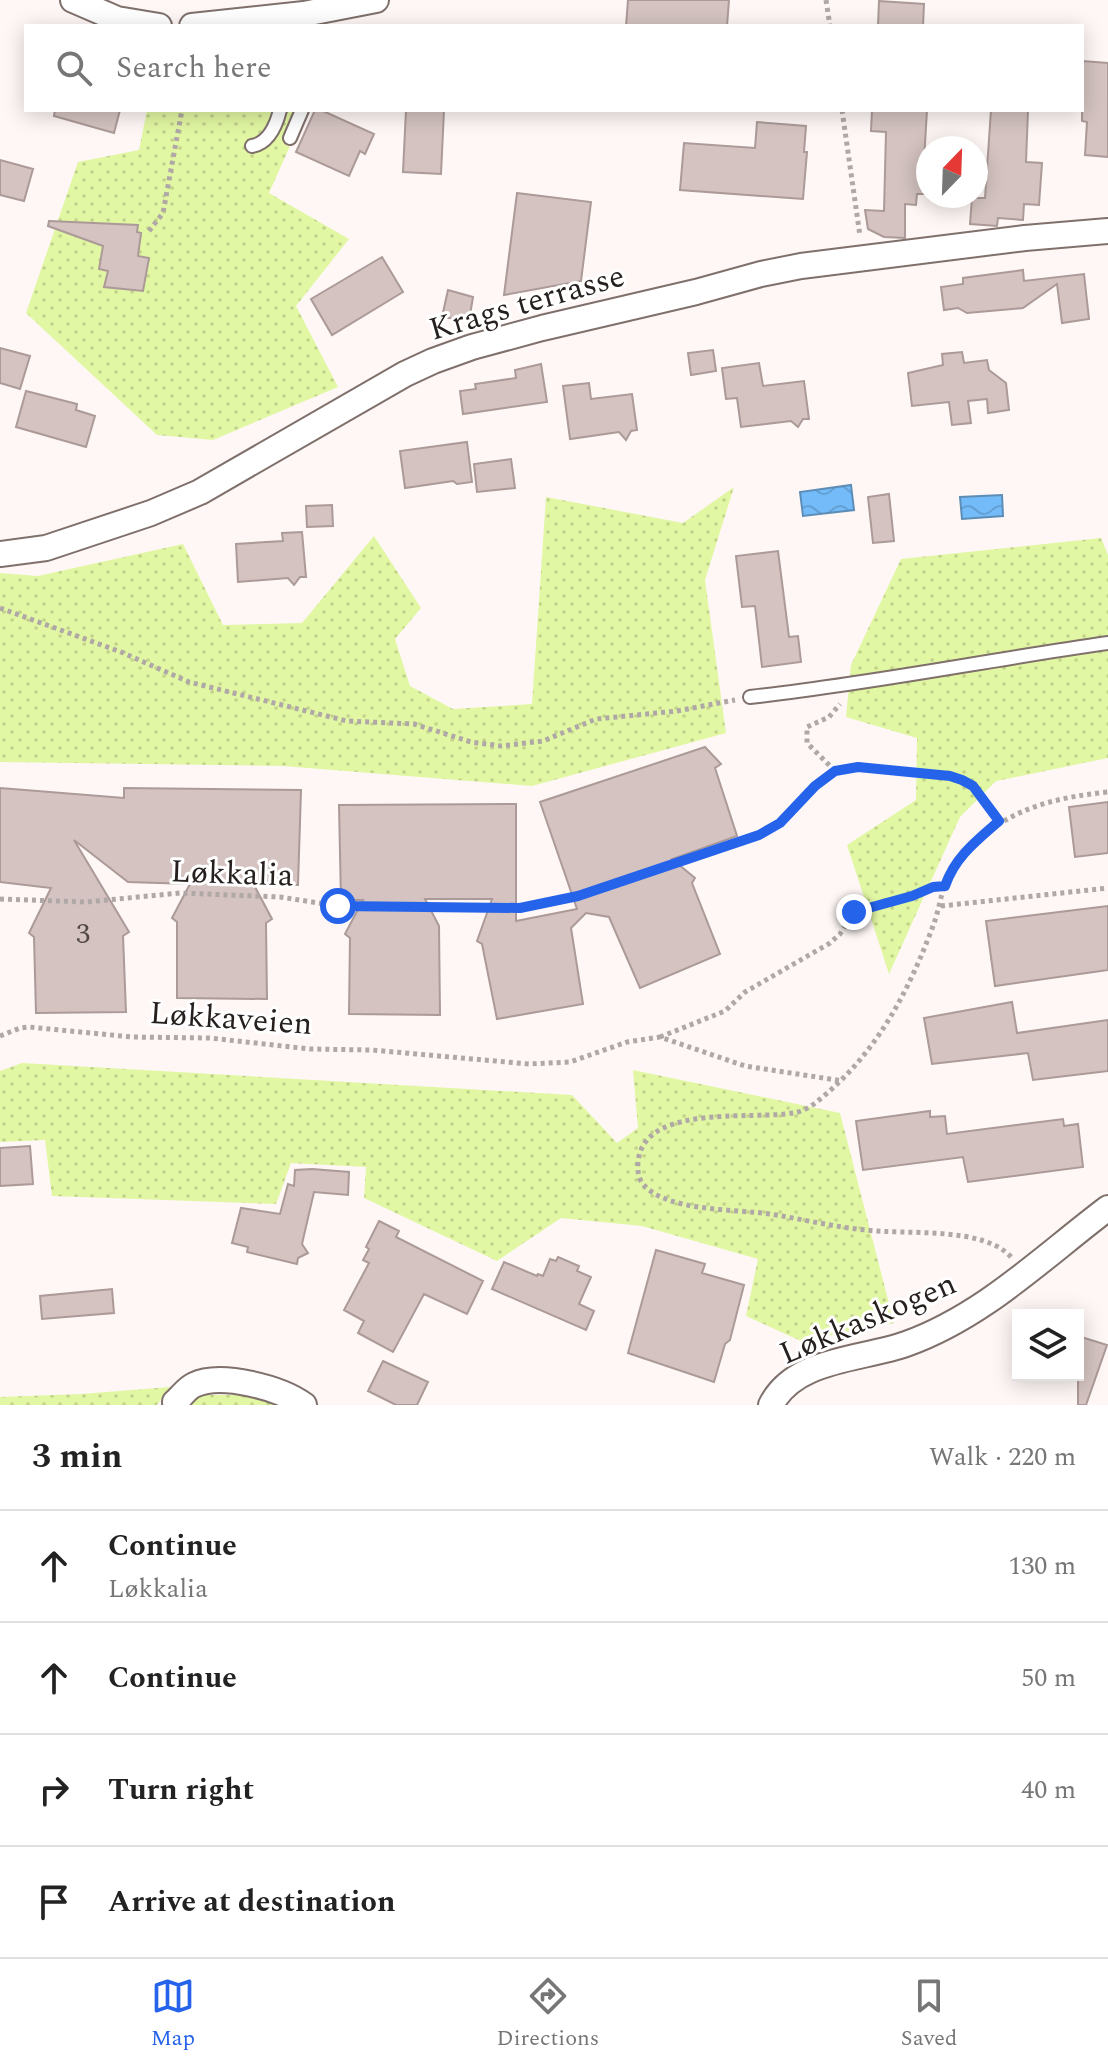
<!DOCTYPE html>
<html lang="en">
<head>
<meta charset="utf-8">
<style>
	:root { --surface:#fff; --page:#f2f2f2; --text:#222; --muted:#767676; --line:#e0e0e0; --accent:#2563eb }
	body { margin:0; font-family:Spectral,serif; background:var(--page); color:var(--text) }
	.controls { position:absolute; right:24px; bottom:24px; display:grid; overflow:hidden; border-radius:0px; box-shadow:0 4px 20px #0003 }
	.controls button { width:72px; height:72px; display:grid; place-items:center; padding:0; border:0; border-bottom:2px solid var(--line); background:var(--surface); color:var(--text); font:40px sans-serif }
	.compass { position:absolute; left:916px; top:136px; width:72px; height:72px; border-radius:50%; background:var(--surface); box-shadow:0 4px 20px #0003; rotate:23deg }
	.stop { position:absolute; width:24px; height:24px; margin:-18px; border:6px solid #2563eb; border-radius:50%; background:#fff }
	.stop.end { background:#2563eb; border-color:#fff; box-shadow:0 2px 8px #0008 }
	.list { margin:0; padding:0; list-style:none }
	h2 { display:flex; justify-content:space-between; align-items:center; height:104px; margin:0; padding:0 32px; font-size:34px }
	h2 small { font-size:26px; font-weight:400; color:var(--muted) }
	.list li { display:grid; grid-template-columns:52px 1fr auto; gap:24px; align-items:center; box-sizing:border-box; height:112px; padding:0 32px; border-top:2px solid var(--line) }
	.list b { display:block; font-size:30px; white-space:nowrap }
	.list p { margin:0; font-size:26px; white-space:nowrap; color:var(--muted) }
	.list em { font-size:26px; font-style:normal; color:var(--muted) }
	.icon { flex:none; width:44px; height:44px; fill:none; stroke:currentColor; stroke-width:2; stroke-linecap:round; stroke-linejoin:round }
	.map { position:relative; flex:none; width:1108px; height:1405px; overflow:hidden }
	.search { position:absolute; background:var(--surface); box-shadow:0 4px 20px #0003; left:24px; right:24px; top:24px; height:88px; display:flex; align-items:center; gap:20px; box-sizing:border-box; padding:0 28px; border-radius:0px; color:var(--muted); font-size:30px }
	.sheet { height:552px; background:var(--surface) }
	nav { display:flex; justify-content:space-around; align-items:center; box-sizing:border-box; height:112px; border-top:2px solid var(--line); background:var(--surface); font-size:22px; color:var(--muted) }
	nav a { display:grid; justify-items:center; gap:4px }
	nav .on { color:var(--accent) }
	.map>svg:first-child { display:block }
</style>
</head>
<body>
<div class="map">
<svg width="1108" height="1405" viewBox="0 0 1108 1405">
	<defs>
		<pattern id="green-dots" width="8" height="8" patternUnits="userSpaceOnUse" patternTransform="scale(2)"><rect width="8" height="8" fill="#e2f7a3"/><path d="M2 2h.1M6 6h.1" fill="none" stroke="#c2d38c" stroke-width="1.8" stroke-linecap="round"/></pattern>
		<pattern id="water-waves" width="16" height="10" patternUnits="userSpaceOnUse" patternTransform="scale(2)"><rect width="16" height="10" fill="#73bcf9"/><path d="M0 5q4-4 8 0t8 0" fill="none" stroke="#63a1d5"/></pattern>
	</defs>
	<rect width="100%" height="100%" fill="#fef7f5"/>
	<path fill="url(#green-dots)" d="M 147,110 L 306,110 L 269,193 L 349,239 L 296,306 L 338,387 L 213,440 L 157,435 L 26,313 L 78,162 L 139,150 Z
		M 734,487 L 705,580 L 726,733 L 532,786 L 283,766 L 0,762 L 0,573 L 38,576 L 183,544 L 223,625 L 302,623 L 374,536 L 421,608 L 395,639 L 410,686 L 453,709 L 532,704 L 546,497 L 683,523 Z
		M 1101,538 L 1108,555 L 1108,758 L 996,781 L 960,817 L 889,974 L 847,845 L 916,800 L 917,738 L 846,717 L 851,665 L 901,559 Z
		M 22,1063 L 572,1095 L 617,1143 L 638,1128 L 633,1070 L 840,1113 L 894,1323 L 801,1341 L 746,1316 L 758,1259 L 642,1226 L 561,1218 L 497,1261 L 364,1198 L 366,1167 L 291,1163 L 276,1204 L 52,1196 L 45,1140 L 0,1142 L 0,1071 Z
		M 170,1387 L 157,1405 L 0,1405 L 0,1397 L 81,1394 Z
		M 200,1395 L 250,1395 L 287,1405 L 188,1405 Z"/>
	<path fill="url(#water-waves)" stroke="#5c8db7" stroke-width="2" d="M 851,485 L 854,510 L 803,516 L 800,492 Z
		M 1002,495 L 1003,516 L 962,519 L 960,497 Z"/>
	<path fill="#d4c3c0" stroke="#ab9a97" stroke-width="2" d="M 628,0 L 729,0 L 727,26 L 626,26 Z
		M 879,1 L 924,4 L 923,26 L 878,26 Z
		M 1082,61 L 1108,63 L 1108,157 L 1085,155 L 1087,122 L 1082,121 Z
		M 55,110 L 120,110 L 114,133 L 54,116 Z
		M 315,110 L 321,110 L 374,134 L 365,154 L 360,151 L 349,176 L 296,152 Z
		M 406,110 L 444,110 L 441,174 L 403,172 Z
		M 872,110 L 927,110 L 924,161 L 928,162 L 928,194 L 917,194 L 916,205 L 905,204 L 905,238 L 884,237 L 868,229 L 865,210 L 884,211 L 886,132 L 871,131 Z
		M 991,110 L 1028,110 L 1026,162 L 1042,163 L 1039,205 L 1024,204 L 1023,220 L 998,218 L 997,226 L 970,224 L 972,198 L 985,198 Z
		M 757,122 L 806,126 L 804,152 L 807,152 L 803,199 L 680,190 L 684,143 L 755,148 Z
		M 0,160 L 33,169 L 24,201 L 0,195 Z
		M 517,193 L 591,202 L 581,281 L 504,295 Z
		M 49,221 L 138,225 L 137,232 L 141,233 L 138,256 L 149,258 L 143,291 L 104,287 L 108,271 L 99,269 L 103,246 L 48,226 Z
		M 382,257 L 403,292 L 332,335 L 311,299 Z
		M 1023,270 L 1024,281 L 1084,274 L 1089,319 L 1062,323 L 1057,284 L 1023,308 L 967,313 L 958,308 L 944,310 L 941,287 L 963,284 L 963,278 Z
		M 448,290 L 473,297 L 469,321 L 442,317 Z
		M 0,348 L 30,356 L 20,389 L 0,383 Z
		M 713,350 L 716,371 L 691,375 L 688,353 Z
		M 962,352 L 964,363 L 987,360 L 989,370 L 1006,383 L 1009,410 L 988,413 L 987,399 L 968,401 L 971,423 L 952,425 L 949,402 L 912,406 L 908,373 L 943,365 L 942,354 Z
		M 759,363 L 763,386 L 804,381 L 809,419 L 803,419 L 798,427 L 791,421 L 741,427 L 737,398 L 726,399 L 722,368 Z
		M 541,364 L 547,402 L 463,414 L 460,391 L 476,389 L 475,384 L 516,378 L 515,370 Z
		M 589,383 L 591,399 L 632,394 L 637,430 L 631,431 L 626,440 L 619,432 L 570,439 L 563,386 Z
		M 26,391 L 77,404 L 76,410 L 95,416 L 86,447 L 16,427 Z
		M 467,442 L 472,482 L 457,484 L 453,481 L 405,488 L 400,451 Z
		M 511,459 L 515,488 L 477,492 L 474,464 Z
		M 889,494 L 894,541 L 873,543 L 868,497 Z
		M 332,505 L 333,526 L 307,527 L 306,506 Z
		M 302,532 L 306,577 L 300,577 L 294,585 L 288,578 L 238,582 L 236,544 L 283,541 L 282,533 Z
		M 778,551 L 789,637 L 798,636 L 801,662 L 762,667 L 755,606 L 742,607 L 736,556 Z
		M 705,747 L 721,764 L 715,768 L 737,836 L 672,859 L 695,878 L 692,883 L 720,954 L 640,988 L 609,917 L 586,913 L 571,928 L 583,1004 L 497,1019 L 482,944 L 477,941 L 492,899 L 425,899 L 439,926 L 440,1015 L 349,1014 L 350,938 L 345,934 L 363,900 L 341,900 L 339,805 L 516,804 L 516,921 L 577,909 L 540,802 Z
		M 0,788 L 124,798 L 124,788 L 301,790 L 298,885 L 254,885 L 272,919 L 266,923 L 267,999 L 177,998 L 177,922 L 172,918 L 190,884 L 128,882 L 74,840 L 129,932 L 123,936 L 126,1012 L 36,1013 L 34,937 L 29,933 L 51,888 L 0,882 Z
		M 1108,802 L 1108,853 L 1075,857 L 1069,807 Z
		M 1108,906 L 1108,970 L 995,986 L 986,921 Z
		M 1012,1002 L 1017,1033 L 1108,1020 L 1108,1071 L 1033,1080 L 1028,1053 L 932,1064 L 924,1018 Z
		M 930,1111 L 930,1117 L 945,1116 L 947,1134 L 1063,1119 L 1064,1126 L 1078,1124 L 1083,1167 L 968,1182 L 963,1157 L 863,1170 L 856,1121 Z
		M 30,1146 L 33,1184 L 0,1186 L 0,1148 Z
		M 312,1169 L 349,1172 L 348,1195 L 314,1192 L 302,1244 L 308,1253 L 298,1258 L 297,1264 L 247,1252 L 248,1247 L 232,1243 L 241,1208 L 280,1214 L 288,1184 L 294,1186 L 295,1170 Z
		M 379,1221 L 399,1231 L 396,1237 L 483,1281 L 467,1314 L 424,1294 L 393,1352 L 358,1333 L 364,1321 L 344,1310 L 369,1263 L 363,1260 L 369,1249 L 366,1247 Z
		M 656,1250 L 705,1264 L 702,1273 L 744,1285 L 730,1340 L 725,1344 L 714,1382 L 628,1353 Z
		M 558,1257 L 579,1266 L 577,1271 L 591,1277 L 579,1304 L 594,1311 L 586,1330 L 492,1289 L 504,1262 L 537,1276 L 538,1274 L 543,1276 L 550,1259 L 556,1261 Z
		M 112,1289 L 114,1313 L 42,1319 L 40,1296 Z
		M 1078,1336 L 1107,1345 L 1086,1405 L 1078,1405 Z
		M 383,1361 L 428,1382 L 417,1405 L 396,1405 L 368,1391 Z"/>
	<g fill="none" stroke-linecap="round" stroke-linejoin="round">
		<g stroke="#7f706b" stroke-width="16">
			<path id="service" d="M 290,138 L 302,110
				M 252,146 C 269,143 276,126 280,110
				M 750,697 C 870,684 988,660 1108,643"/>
		</g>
		<g stroke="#7f706b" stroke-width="28">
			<path id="minor" d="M 73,0 L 117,19 L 159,26
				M 192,26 L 304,14 L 376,0
				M 0,554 L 46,548 L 151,513 L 200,492 L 405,374 L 433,361 L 472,347 L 542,328 L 696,292 L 761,274 L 801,266 L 1025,238 L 1108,231
				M 175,1402 C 181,1397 187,1388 194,1385 C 221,1372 281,1388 304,1405
				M 771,1405 C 795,1358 861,1360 906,1344 C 984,1316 1043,1257 1108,1208"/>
		</g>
		<path stroke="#afa8a6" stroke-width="5" stroke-dasharray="4 4" stroke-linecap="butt" d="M 826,0 L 830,26
			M 842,110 L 860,236
			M 149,231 L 163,213 L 182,110
			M 0,608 L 121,652 L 189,682 L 347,721 L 414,724 L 471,742 L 501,746 L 543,741 L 596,719 L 677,711 L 735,700
			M 835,771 L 807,743 L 807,727 L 829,717 L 840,704
			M 0,899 L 86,902 L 180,893 L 280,897 L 338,906 L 520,908 L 578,896 L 759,835 L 780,823 L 815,786 L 835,771 L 858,767 L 950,776 C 975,784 984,801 999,821
			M 941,906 L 1108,888
			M 0,1036 L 20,1028 L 29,1027 L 132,1037 L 210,1038 L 310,1049 L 372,1050 L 529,1064 L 570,1062 L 627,1042 L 660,1037 L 745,1066 L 843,1081
			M 660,1037 L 725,1011 L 745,992 L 830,943 L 840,934 L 854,912 L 912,896 L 933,887 L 945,886
			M 1011,1257 C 983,1226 906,1235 866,1230 C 834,1227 802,1219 770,1214 C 737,1209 666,1212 643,1184 C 637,1177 637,1165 639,1156 C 651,1104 755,1120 793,1113 C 802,1112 812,1106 819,1100 C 876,1054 908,993 933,926 C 940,908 942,885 951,868 C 958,856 970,847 980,838 C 1018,806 1060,797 1108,792"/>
		<use href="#service" stroke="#fff" stroke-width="12"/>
		<use href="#minor" stroke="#fff" stroke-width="24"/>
	</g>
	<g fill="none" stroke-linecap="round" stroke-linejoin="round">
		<path stroke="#2563eb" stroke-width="10" d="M 338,906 L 520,908 L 578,896 L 759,835 L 780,823 L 815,786 L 835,771 L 858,767 L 950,776 L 962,780 L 973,786 L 999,821 C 976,841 955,857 945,886 L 933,887 L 912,896 L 854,912"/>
	</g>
	<g text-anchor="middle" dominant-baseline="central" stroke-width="6" stroke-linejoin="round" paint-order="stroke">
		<g font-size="28" fill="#514846">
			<text x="83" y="934">3</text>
		</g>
		<g font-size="32" fill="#251f1d" stroke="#fff">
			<text transform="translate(527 303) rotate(-16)">Krags terrasse</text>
			<text transform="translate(232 874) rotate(2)">Løkkalia</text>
			<text transform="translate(231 1019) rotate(4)">Løkkaveien</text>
			<text transform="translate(868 1319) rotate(-23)">Løkkaskogen</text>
		</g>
	</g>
</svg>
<div class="controls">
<button><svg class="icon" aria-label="layers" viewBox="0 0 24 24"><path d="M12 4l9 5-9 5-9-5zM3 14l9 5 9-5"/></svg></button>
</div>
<svg class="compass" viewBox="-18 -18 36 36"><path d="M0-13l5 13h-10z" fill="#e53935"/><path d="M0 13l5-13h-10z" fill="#767676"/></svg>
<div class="stop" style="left:338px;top:906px"></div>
<div class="stop end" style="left:854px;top:912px"></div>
<div class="search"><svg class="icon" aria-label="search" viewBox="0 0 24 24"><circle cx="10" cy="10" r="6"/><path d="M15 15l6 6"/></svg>Search here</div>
</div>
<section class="sheet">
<h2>3 min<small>Walk · 220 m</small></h2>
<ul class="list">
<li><svg class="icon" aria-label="ahead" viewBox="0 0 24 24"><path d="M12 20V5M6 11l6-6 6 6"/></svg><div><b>Continue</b><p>Løkkalia</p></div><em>130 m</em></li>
<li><svg class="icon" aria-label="ahead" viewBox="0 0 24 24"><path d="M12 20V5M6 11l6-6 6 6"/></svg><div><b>Continue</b></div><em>50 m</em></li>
<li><svg class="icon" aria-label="right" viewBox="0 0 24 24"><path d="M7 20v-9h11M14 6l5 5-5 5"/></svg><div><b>Turn right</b></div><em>40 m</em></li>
<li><svg class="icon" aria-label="arrive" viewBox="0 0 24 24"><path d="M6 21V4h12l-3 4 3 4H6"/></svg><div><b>Arrive at destination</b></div></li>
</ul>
</section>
<nav>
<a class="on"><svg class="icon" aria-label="map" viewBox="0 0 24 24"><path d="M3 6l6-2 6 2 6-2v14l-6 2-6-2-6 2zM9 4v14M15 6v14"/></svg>Map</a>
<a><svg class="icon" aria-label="directions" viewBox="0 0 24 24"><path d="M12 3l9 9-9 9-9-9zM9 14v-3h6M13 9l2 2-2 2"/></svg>Directions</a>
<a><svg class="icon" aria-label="saved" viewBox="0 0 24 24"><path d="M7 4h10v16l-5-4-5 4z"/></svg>Saved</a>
</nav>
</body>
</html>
